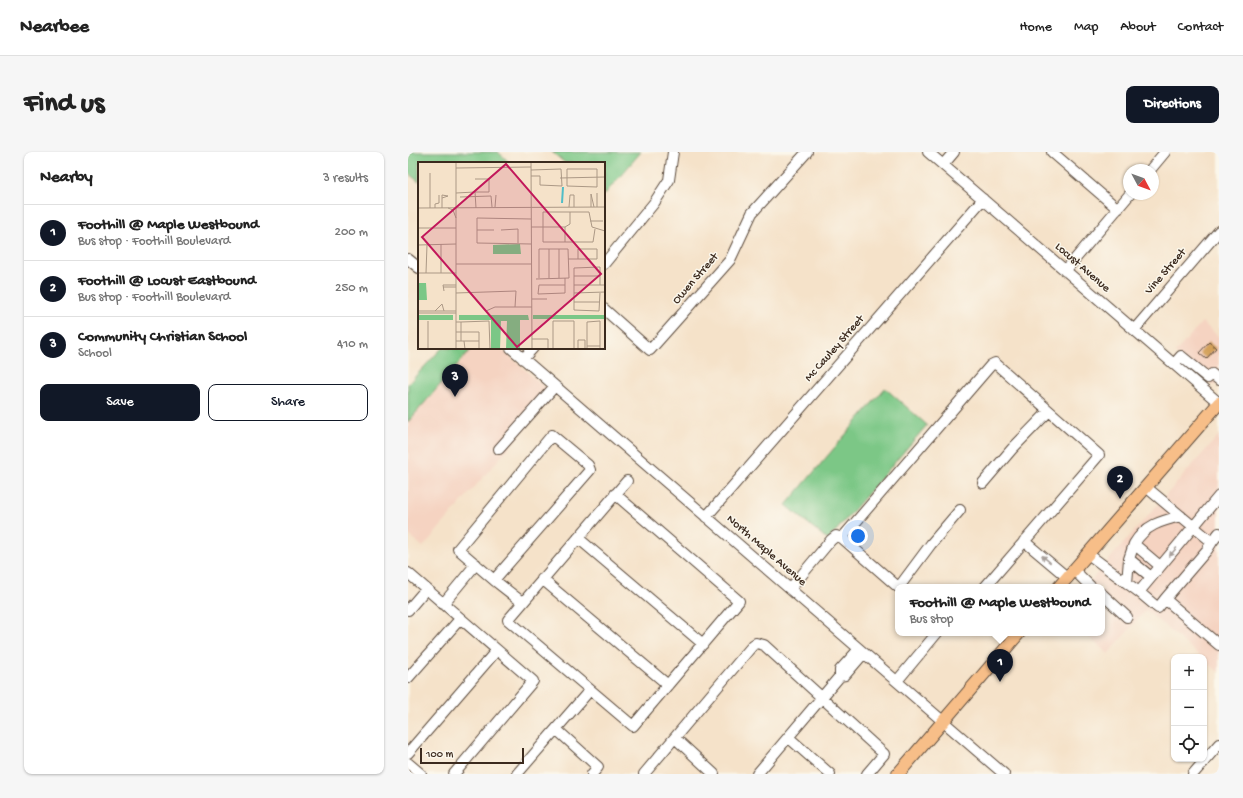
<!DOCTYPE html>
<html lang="en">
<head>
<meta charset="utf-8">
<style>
	:root { --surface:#fff; --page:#f6f6f6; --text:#222; --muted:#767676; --line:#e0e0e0; --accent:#111827 }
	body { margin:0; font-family:"Gochi Hand",sans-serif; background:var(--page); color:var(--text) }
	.controls { position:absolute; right:12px; bottom:12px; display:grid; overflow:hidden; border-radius:8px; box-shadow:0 1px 3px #0004 }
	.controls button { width:36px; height:36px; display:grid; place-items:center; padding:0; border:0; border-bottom:1px solid var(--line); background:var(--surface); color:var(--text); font:20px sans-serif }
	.compass { position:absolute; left:715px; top:12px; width:36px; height:36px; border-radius:50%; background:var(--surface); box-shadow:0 1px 3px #0004; rotate:131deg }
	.scale { position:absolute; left:12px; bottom:10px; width:104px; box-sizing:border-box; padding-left:4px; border:2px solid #3b2a1e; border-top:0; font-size:11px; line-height:14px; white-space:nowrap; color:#3b2a1e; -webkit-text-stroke:3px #fbf7ec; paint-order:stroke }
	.you { position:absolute; left:450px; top:384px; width:14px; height:14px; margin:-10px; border:3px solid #fff; border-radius:50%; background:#1a73e8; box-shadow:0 0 0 6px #1a73e833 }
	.badge { display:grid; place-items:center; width:26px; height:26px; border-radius:50%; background:var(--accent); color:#fff; font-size:13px; font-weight:700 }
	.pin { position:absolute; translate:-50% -33px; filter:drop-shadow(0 1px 2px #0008) }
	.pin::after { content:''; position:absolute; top:21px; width:14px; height:12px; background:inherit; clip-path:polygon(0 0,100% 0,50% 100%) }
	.popup { position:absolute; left:487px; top:432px; width:210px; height:52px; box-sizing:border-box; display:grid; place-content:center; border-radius:8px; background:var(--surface); filter:drop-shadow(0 1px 3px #0005); font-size:13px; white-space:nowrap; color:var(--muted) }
	.popup b { font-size:15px; color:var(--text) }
	.popup::after { content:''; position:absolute; left:50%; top:100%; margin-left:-8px; border:8px solid transparent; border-top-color:var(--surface) }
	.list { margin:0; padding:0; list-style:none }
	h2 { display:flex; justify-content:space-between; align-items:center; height:52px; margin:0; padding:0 16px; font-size:17px }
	h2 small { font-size:13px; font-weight:400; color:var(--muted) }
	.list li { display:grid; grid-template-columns:26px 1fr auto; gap:12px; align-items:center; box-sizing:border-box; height:56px; padding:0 16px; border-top:1px solid var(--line) }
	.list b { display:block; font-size:15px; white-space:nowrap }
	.list p { margin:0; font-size:13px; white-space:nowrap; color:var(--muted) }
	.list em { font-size:13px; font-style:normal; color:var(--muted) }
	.actions { display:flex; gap:8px; padding:12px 16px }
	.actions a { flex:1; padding:9px 0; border:1px solid var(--accent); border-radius:8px; text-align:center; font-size:14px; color:var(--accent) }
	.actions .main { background:var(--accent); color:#fff }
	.icon { flex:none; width:22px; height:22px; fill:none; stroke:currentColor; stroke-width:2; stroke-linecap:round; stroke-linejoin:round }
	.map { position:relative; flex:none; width:811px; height:622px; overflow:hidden; border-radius:8px }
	header { display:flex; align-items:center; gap:24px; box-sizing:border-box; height:56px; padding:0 20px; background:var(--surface); border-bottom:1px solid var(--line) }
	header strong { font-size:19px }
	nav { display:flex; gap:22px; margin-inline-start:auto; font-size:14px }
	.intro { display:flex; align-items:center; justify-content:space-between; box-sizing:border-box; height:96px; padding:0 24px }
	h1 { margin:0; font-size:28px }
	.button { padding:10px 18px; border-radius:8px; background:var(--accent); color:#fff; font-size:14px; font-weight:700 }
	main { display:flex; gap:24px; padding:0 24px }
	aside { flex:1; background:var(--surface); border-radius:8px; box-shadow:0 1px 3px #0004 }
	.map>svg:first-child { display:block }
</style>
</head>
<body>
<header>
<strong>Nearbee</strong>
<nav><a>Home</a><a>Map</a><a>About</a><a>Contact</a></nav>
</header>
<div class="intro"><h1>Find us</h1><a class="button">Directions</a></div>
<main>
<aside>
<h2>Nearby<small>3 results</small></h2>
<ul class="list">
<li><span class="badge">1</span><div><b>Foothill @ Maple Westbound</b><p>Bus stop · Foothill Boulevard</p></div><em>200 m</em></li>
<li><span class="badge">2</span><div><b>Foothill @ Locust Eastbound</b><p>Bus stop · Foothill Boulevard</p></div><em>250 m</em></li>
<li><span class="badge">3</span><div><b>Community Christian School</b><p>School</p></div><em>410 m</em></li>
</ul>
<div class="actions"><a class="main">Save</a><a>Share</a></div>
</aside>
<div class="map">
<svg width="811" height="622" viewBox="0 0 811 622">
	<rect width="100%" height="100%" fill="#fbf7ec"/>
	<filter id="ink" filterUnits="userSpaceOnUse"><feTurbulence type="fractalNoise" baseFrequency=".025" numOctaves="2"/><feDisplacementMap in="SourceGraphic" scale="8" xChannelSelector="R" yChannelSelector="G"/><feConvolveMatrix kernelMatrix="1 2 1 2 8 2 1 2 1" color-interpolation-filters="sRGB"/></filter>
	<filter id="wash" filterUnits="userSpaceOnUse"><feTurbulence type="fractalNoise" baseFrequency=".012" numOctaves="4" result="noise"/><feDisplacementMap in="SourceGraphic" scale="16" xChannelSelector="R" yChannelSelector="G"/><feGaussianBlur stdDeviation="0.9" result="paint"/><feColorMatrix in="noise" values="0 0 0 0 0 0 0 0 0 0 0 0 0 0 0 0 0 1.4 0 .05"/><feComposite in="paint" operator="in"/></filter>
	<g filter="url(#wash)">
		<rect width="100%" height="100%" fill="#f5e2c9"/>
		<path fill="#f5d3c1" d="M 794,170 L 811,185 L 811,231 L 806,234 L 767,201 Z
			M 64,196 L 92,196 L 146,243 L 15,395 L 0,382 L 0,270 Z
			M 811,283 L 811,520 L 796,508 L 796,505 L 793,505 L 738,458 L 700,502 L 676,481 L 694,481 L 694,435 L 677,435 Z"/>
		<path fill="#7bc786" stroke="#5b7852" d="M 0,0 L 90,0 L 102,11 L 11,11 L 11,30 L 0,21 Z
			M 144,0 L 233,0 L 196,43 L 196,11 L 157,11 Z
			M 34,196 L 64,196 L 0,270 L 0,232 Z
			M 477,236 L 519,273 L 420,388 L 378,353 Z"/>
		<g id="blocks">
			<path fill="#d3a058" d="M 801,190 L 808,196 L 798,207 L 791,201 Z"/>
		</g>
	</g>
	<g filter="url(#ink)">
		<use href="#blocks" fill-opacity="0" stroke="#574638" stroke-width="1"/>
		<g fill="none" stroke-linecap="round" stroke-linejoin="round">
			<g stroke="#574638" stroke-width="12">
				<path id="minor" d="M 520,0 L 811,251
					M 644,0 L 710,57
					M 535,13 L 546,0
					M 742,18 L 757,0
					M 0,107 L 11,116
					M 196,112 L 246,51 L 261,28 L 265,0
					M 657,119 L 722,42
					M 196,157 L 242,198 L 322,108 L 344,61 L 399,0
					M 726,178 L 811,79
					M 103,196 L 596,622
					M 115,207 L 125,196
					M 766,212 L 773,204 L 800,226 L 804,222 L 811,228
					M 91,297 L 147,234
					M 575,331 L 604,297 L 641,259
					M 738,335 L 804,390 L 811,381
					M 207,342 L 331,449 L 225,574 L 100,468 L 219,329
					M 298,365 L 575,47
					M 170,386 L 295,492
					M 434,386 L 583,213 L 587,211 L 691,303 L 577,435
					M 616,389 L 660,426
					M 804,390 L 799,398 L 757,447 L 811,493
					M 726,392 C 737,373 753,369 773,364
					M 680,402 L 731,440 L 811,344
					M 721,407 L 726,392 L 752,414
					M 666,418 L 683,435
					M 0,421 L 125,529 L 46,622
					M 134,427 L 260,533
					M 86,428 L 182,318 L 180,313 L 144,283 L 50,397 L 86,428 L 114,450
					M 719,431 L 721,407 L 743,425
					M 491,435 L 523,392 L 552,358
					M 382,437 L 423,388 L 428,384 L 434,386 L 490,435
					M 731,440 L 750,456 L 757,447
					M 694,442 L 719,465
					M 35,452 L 68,412
					M 0,458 L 18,437
					M 432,524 L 432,518 L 451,497
					M 0,526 L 52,467
					M 489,529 L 529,481
					M 148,577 L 190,615 L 184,622
					M 380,585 L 422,622
					M 267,586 L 306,622
					M 0,601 L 89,498
					M 0,611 L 13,622
					M 109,622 L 148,577 L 182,538
					M 236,622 L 345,493 L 348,491 L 356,493 L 476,602 L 459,622
					M 349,622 L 432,524 L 437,523 L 456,501
					M 785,622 L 811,592"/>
			</g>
			<g stroke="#574638" stroke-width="14">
				<path id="major" d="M 651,435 L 811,251
					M 490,622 L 611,481"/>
			</g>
			<use href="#minor" stroke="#fff" stroke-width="10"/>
			<use href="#major" stroke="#f7be88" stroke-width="12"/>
		</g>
		<defs><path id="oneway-solid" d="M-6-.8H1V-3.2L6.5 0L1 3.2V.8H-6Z"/></defs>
		<g fill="#a79f9a">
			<use href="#oneway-solid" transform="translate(765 400) rotate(130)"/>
			<use href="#oneway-solid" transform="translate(638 407) rotate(-140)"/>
		</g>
	</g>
	<g text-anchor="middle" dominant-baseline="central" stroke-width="3" stroke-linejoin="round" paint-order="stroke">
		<g font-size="12" fill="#3b2a1e" stroke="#fbf7ec">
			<text transform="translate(674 116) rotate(41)">Locust Avenue</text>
			<text transform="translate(758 120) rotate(-49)">Vine Street</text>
			<text transform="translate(288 127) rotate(-49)">Owen Street</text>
			<text transform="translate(427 197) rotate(-49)">Mc Cauley Street</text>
			<text transform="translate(358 399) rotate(41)">North Maple Avenue</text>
		</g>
	</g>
	<g transform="translate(10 10)">
		<rect width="187" height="187" fill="#f5e2c9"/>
		<path d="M 102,82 L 103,92 L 75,92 L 75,83 ZM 0,121 L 8,121 L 9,138 L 0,138 ZM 0,153 L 35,153 L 35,158 L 0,158 ZM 41,153 L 110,153 L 111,158 L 102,158 L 102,187 L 88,187 L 89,159 L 83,159 L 82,187 L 73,187 L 73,158 L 41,158 ZM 115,153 L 186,153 L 186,157 L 115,157 Z" fill="#7bc786"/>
		<path fill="none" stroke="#4fbdc7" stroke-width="2" d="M 144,41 L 145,25"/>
		<path fill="none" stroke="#ab9885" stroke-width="1" d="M 38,0 L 38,187M 113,0 L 114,187M 38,6 L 113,5M 149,7 L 179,7 L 179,25 L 149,24 ZM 113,14 L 122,14 L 122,23 L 144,24 L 143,7 L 113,8M 142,16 L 187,15M 57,17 L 71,17 L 71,30 L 57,30M 38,31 L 57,30 L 58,46M 179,31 L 179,45M 42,35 L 73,34 L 74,45M 24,36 L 30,34 L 24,33 L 24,46M 77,45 L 78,33M 151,45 L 152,33 L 156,33 L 156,45M 173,45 L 173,32 L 176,45M 0,46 L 187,45M 12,46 L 12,11M 17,46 L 17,42 L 21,41 L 21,33M 30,46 L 35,48 L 38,56M 113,57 L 59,56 L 59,81 L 113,82M 172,59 L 185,59M 113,65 L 147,65 L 147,80M 147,65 L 152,62 L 152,50M 1,66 L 38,66M 177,67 L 175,80 L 125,80 L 125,50 L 171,50 L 174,65 L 187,69M 59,68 L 76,68M 83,68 L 100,67 L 100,81M 23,82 L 23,111M 0,83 L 38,82M 131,87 L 131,116M 141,87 L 141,116M 150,97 L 179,97 L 179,87 L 160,87 L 160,97M 38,102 L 113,102M 0,111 L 38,111M 8,111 L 9,83M 156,114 L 182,114M 147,116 L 147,131 L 120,132 L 121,123 L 147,123M 118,117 L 151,116 L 150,87 L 121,87 L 121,116M 156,123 L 187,123M 25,125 L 38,125M 26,129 L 25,123 L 38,123M 38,131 L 98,129 L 97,145M 156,131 L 187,130M 182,131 L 181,149 L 156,148 L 156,106 L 182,105 L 182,123M 114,137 L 129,137M 156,140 L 181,140M 0,149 L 38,149M 17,149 L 24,142 L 26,149M 68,149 L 77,145 L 114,145M 0,151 L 38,151M 182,159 L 182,187 L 169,187 L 169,160 ZM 38,160 L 43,160 L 43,170 L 61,170 L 61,187M 43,160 L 71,159 L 72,187M 38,170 L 43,170 L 43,179M 114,177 L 130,177 L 130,187M 38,179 L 46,179 L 47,187M 46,179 L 61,179M 169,184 L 182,184M 10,187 L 10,159M 135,187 L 135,159 L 156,159 L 156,187M 160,187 L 160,178 L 167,178 L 167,187"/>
		<path fill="#c2185b" fill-opacity="0.15" stroke="#c2185b" stroke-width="2" d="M 88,2 L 183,112 L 99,185 L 4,75 Z"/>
		<rect width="187" height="187" fill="none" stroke="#3b2a1e" stroke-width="2"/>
	</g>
</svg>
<div class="controls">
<button>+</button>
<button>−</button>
<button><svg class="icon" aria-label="locate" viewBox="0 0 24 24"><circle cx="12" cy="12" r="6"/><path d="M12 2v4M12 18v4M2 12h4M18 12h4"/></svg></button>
</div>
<svg class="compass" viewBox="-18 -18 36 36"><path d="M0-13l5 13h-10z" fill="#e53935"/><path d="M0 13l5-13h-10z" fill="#767676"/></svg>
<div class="scale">100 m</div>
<div class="you"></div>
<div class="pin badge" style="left:592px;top:530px">1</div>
<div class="popup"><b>Foothill @ Maple Westbound</b>Bus stop</div>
<div class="pin badge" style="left:712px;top:347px">2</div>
<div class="pin badge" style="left:47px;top:245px">3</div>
</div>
</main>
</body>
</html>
